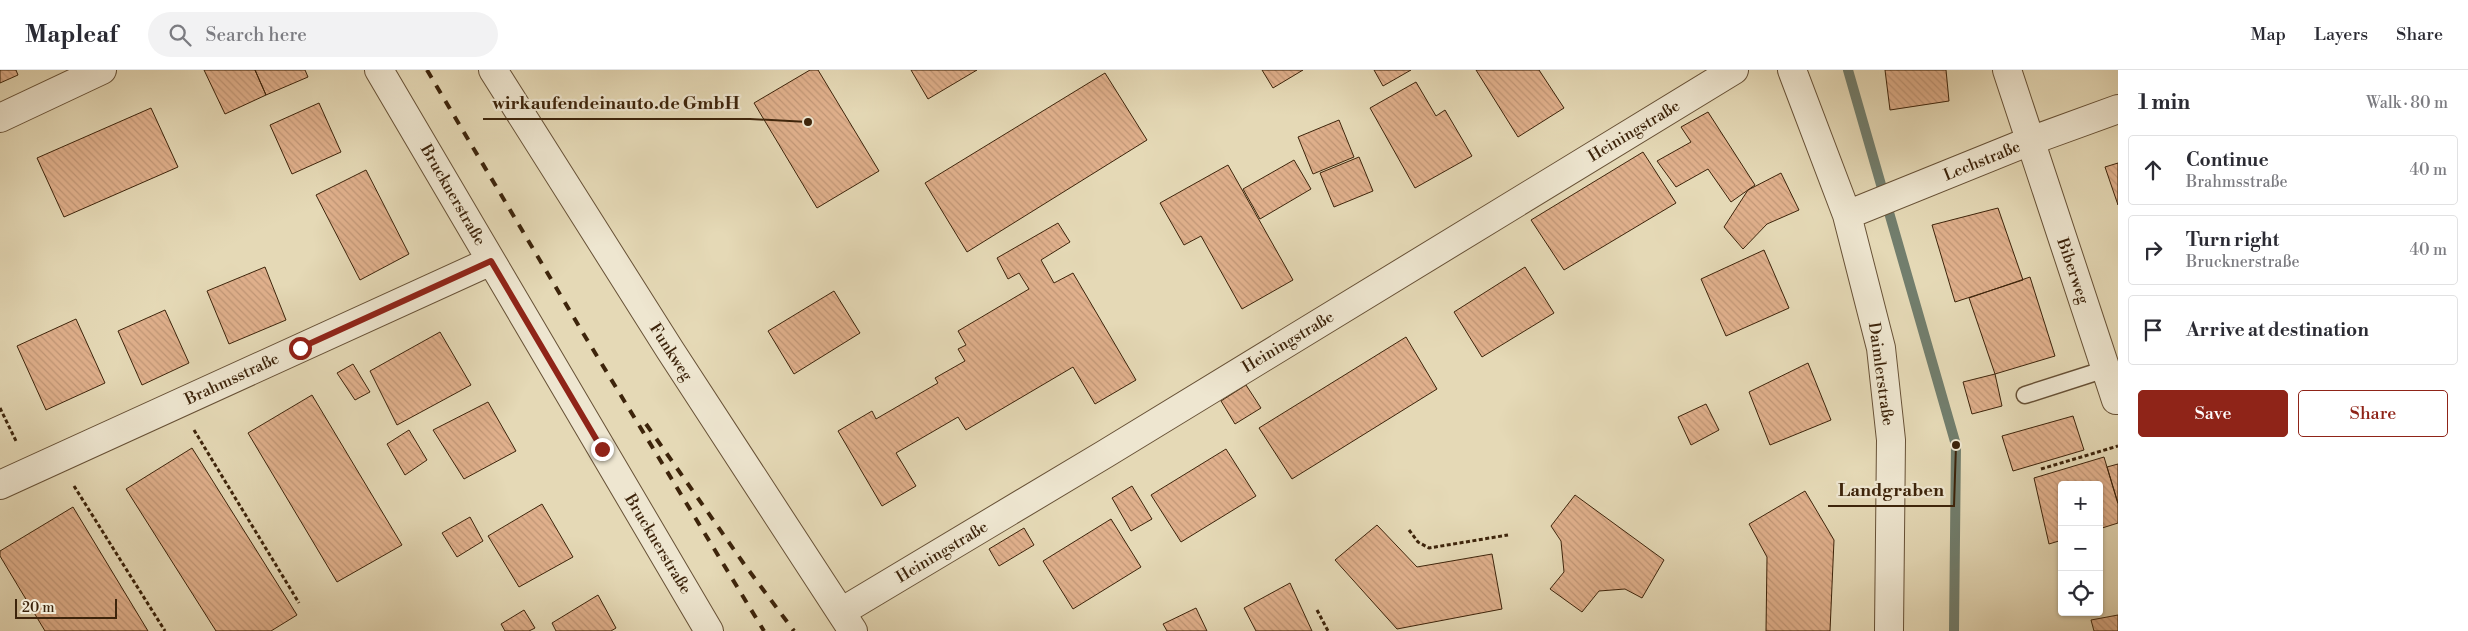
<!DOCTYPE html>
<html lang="en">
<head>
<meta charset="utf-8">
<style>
	:root { --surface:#fff; --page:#f2f2f3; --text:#2b2b33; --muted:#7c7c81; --line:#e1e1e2; --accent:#8f2418 }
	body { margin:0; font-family:"Libre Bodoni",serif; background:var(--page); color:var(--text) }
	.controls { position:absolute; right:15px; bottom:15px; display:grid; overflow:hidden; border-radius:5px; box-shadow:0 1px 4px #0004 }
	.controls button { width:45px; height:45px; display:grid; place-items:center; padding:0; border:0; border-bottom:1px solid var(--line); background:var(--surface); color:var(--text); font:25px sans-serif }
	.scale { position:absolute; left:15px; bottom:12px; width:102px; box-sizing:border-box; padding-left:5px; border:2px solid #3d240b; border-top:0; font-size:14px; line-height:18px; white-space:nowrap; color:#3d240b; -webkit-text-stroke:4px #eee6d0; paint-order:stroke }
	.stop { position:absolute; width:15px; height:15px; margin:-11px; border:4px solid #8f2418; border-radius:50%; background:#fff }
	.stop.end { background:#8f2418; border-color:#fff; box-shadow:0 1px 5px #0008 }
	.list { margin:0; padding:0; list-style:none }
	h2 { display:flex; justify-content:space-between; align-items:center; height:65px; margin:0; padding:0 20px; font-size:21px }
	h2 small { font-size:16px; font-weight:400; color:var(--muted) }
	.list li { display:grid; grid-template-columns:32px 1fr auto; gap:15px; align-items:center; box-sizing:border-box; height:70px; margin:0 10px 10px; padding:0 10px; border:1px solid var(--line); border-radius:5px }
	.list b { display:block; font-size:19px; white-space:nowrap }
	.list p { margin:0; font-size:16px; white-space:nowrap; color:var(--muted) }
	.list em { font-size:16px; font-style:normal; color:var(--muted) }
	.actions { display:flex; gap:10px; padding:15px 20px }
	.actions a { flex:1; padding:11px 0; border:1px solid var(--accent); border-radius:5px; text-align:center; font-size:18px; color:var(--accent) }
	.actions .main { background:var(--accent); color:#fff }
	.icon { flex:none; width:28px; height:28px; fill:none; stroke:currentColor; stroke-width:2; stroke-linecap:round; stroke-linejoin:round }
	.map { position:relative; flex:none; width:2118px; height:561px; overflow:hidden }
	header { display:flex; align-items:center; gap:30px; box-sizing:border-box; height:70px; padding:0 25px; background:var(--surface); border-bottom:1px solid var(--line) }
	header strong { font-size:24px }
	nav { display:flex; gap:28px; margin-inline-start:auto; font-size:18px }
	.search { width:350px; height:45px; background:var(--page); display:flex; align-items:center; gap:12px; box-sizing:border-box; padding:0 18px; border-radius:28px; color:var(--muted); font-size:19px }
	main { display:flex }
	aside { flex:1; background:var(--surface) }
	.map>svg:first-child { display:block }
</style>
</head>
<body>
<header>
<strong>Mapleaf</strong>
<div class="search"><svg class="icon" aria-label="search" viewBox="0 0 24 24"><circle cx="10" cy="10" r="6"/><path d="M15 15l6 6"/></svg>Search here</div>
<nav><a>Map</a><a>Layers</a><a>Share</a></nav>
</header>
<main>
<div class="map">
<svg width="2118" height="561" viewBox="0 0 2118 561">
	<defs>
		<pattern id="building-back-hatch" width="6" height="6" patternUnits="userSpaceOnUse" patternTransform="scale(1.25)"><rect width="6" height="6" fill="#e0b08c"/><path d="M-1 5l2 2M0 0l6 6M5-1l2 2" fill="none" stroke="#c19777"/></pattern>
	</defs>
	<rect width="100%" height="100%" fill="#e5d9b6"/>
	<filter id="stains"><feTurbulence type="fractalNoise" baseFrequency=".004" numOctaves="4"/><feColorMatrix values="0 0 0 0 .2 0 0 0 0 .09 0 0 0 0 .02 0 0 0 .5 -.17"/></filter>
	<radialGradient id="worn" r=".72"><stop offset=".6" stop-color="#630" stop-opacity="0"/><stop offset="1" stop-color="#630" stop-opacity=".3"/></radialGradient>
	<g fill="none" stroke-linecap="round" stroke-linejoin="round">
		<path stroke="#727e6d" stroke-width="10" d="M 1848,0 L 1956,375 L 1954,561"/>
	</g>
	<path fill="url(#building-back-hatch)" stroke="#3d240b" d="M 0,0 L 16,0 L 18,5 L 0,13 Z
		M 204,0 L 255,0 L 266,25 L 225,44 Z
		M 255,0 L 305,0 L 308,7 L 266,25 Z
		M 810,0 L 818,0 L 879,101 L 817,138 L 754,33 Z
		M 911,0 L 977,0 L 928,29 Z
		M 1262,0 L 1303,0 L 1273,18 Z
		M 1374,0 L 1411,0 L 1383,16 Z
		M 1476,0 L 1539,0 L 1564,38 L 1518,67 Z
		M 1885,0 L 1946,0 L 1949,31 L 1890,40 Z
		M 1105,3 L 1147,70 L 967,182 L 925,113 Z
		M 1416,12 L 1436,46 L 1445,40 L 1472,86 L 1415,118 L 1370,38 Z
		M 319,33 L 341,82 L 292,104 L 270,55 Z
		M 151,38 L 178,97 L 64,147 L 37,88 Z
		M 1708,42 L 1755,115 L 1731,132 L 1708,99 L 1676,117 L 1657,91 L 1691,72 L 1681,57 Z
		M 1339,50 L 1354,87 L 1313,104 L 1298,67 Z
		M 1643,82 L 1676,133 L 1564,200 L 1531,150 Z
		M 1359,87 L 1373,121 L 1334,137 L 1320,103 Z
		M 1294,90 L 1311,119 L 1260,149 L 1243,119 Z
		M 2118,93 L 2118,135 L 2105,97 Z
		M 1228,95 L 1293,210 L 1242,239 L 1201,166 L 1184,175 L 1160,133 Z
		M 366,100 L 409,184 L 360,210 L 316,125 Z
		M 1781,103 L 1799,140 L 1767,154 L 1743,179 L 1724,157 L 1748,120 Z
		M 1998,138 L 2023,210 L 1955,232 L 1932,155 Z
		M 1058,153 L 1070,172 L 1041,190 L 1054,213 L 1073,203 L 1136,310 L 1095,334 L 1073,297 L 966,360 L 958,347 L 896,383 L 916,416 L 882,436 L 838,361 L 872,341 L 876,349 L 938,313 L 935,308 L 965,291 L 958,279 L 966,275 L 958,261 L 1029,219 L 1019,203 L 1008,209 L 997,188 Z
		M 1764,180 L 1789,238 L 1726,266 L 1701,209 Z
		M 265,197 L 286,250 L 229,274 L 207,221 Z
		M 1525,197 L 1554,243 L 1482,287 L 1454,242 Z
		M 2030,207 L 2055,286 L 1995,304 L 1969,228 Z
		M 834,221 L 860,263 L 794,304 L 768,261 Z
		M 165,240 L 189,293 L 142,315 L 118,261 Z
		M 76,249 L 105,313 L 46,340 L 17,276 Z
		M 440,262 L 471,315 L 397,355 L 370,301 Z
		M 1406,267 L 1437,319 L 1292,409 L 1259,358 Z
		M 1808,293 L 1831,350 L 1770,375 L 1749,322 Z
		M 353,294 L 370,322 L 355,330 L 337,303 Z
		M 1995,304 L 2002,336 L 1972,344 L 1963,312 Z
		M 1246,315 L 1261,338 L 1235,354 L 1221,331 Z
		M 312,325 L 402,475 L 337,512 L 248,363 Z
		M 488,332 L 516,381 L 464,409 L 433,360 Z
		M 1706,334 L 1719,360 L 1691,375 L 1678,347 Z
		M 2073,346 L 2084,380 L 2013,401 L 2002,366 Z
		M 409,360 L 427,390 L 405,405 L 387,374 Z
		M 192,378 L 297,545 L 271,561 L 216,561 L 126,419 Z
		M 1226,379 L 1256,426 L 1181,472 L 1151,425 Z
		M 2104,387 L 2118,434 L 2118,453 L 2099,459 L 2099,415 L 2062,415 L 2062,470 L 2049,474 L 2034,408 Z
		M 2118,394 L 2118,433 L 2107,397 Z
		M 1132,416 L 1152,449 L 1131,461 L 1112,428 Z
		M 1805,421 L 1834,470 L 1830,561 L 1766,561 L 1767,487 L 1749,454 Z
		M 1575,425 L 1664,490 L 1642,528 L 1625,519 L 1599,521 L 1582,542 L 1550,519 L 1564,502 L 1561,471 L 1551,456 Z
		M 542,434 L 573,487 L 519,517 L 488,466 Z
		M 73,437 L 148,561 L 45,561 L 0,486 L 0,481 Z
		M 470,447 L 483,471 L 457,487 L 442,463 Z
		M 1111,449 L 1141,497 L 1073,539 L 1043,491 Z
		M 1377,455 L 1417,497 L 1492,484 L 1502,539 L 1397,559 L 1335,490 Z
		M 1024,458 L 1034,475 L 999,496 L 989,479 Z
		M 1290,513 L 1312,561 L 1256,561 L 1244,538 Z
		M 598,525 L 616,558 L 611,561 L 556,561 L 552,553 Z
		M 1196,538 L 1207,561 L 1167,561 L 1163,554 Z
		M 524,540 L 535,558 L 529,561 L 505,561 L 501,554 Z
		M 2118,545 L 2118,561 L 2094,561 L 2091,550 Z"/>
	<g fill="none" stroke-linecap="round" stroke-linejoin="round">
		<g stroke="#675136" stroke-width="19">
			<path id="lane" d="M 2025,325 L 2106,299"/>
		</g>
		<g stroke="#675136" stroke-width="30">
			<path id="street" d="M 379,0 L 709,561
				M 493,0 L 670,280 L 853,561
				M 1792,0 L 1847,145 L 1881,278 L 1891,370 L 1889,561
				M 2007,0 L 2116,330
				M 0,48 L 102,0
				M 1847,145 L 2030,71 L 2118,39
				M 0,415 L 491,191
				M 841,542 L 1105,384 L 1734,0"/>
		</g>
		<path stroke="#3d240b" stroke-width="3" stroke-dasharray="4 2.5" stroke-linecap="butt" d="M 0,338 L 17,373
			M 194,360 L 299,533
			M 2041,399 L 2118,376
			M 74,416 L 165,561
			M 1409,460 L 1418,472 L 1429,478 L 1508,465
			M 1317,540 L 1328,561"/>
		<use href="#lane" stroke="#eee6d0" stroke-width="16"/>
		<use href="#street" stroke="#eee6d0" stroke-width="28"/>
		<path stroke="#3d240b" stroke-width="4" stroke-dasharray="9 9" stroke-linecap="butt" d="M 427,0 L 586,268 L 764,561
			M 646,354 L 744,494 L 794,561"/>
	</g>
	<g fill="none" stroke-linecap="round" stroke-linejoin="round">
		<path stroke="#8f2418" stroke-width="6" d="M 300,278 L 491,191 L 602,379"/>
	</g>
	<g text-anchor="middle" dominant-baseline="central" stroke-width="4.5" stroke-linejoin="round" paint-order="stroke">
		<g font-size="16" fill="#3d240b" stroke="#eee6d0">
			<text transform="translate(1634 61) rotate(-31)">Heiningstraße</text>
			<text transform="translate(1982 91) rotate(-22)">Lechstraße</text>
			<text transform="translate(453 125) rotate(60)">Brucknerstraße</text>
			<text transform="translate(2073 201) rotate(71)">Biberweg</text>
			<text transform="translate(1288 272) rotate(-31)">Heiningstraße</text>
			<text transform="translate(671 282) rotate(57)">Funkweg</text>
			<text transform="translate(1881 304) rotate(82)">Daimlerstraße</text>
			<text transform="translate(232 309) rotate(-25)">Brahmsstraße</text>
			<text transform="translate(658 474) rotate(59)">Brucknerstraße</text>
			<text transform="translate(942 482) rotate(-31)">Heiningstraße</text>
		</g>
	</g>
	<path fill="none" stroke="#3d240b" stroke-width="2" d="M808 52L750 49H483M1956 375L1954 436H1828"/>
	<g fill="#3d240b" stroke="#eee6d0" stroke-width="2">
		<circle cx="808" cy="52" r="5"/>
		<circle cx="1956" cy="375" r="5"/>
	</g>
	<g font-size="18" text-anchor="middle" font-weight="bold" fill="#3d240b" stroke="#eee6d0" stroke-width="4.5" stroke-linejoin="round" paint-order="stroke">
		<text x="616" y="39">wirkaufendeinauto.de GmbH</text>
		<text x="1891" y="426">Landgraben</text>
	</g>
	<rect width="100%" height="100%" filter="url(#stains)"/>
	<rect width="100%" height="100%" fill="url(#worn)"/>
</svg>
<div class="controls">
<button>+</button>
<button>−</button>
<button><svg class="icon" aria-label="locate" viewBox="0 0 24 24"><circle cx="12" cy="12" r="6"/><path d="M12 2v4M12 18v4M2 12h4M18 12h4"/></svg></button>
</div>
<div class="scale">20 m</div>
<div class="stop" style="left:300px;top:278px"></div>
<div class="stop end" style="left:602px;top:379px"></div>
</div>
<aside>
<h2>1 min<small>Walk · 80 m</small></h2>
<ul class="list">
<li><svg class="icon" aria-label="ahead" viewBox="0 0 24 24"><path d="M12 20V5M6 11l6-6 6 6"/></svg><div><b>Continue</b><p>Brahmsstraße</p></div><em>40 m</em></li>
<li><svg class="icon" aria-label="right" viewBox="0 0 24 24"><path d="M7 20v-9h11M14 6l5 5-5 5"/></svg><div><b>Turn right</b><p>Brucknerstraße</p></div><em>40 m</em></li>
<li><svg class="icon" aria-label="arrive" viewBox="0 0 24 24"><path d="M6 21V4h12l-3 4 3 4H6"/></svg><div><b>Arrive at destination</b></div></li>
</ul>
<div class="actions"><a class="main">Save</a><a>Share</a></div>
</aside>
</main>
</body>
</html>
